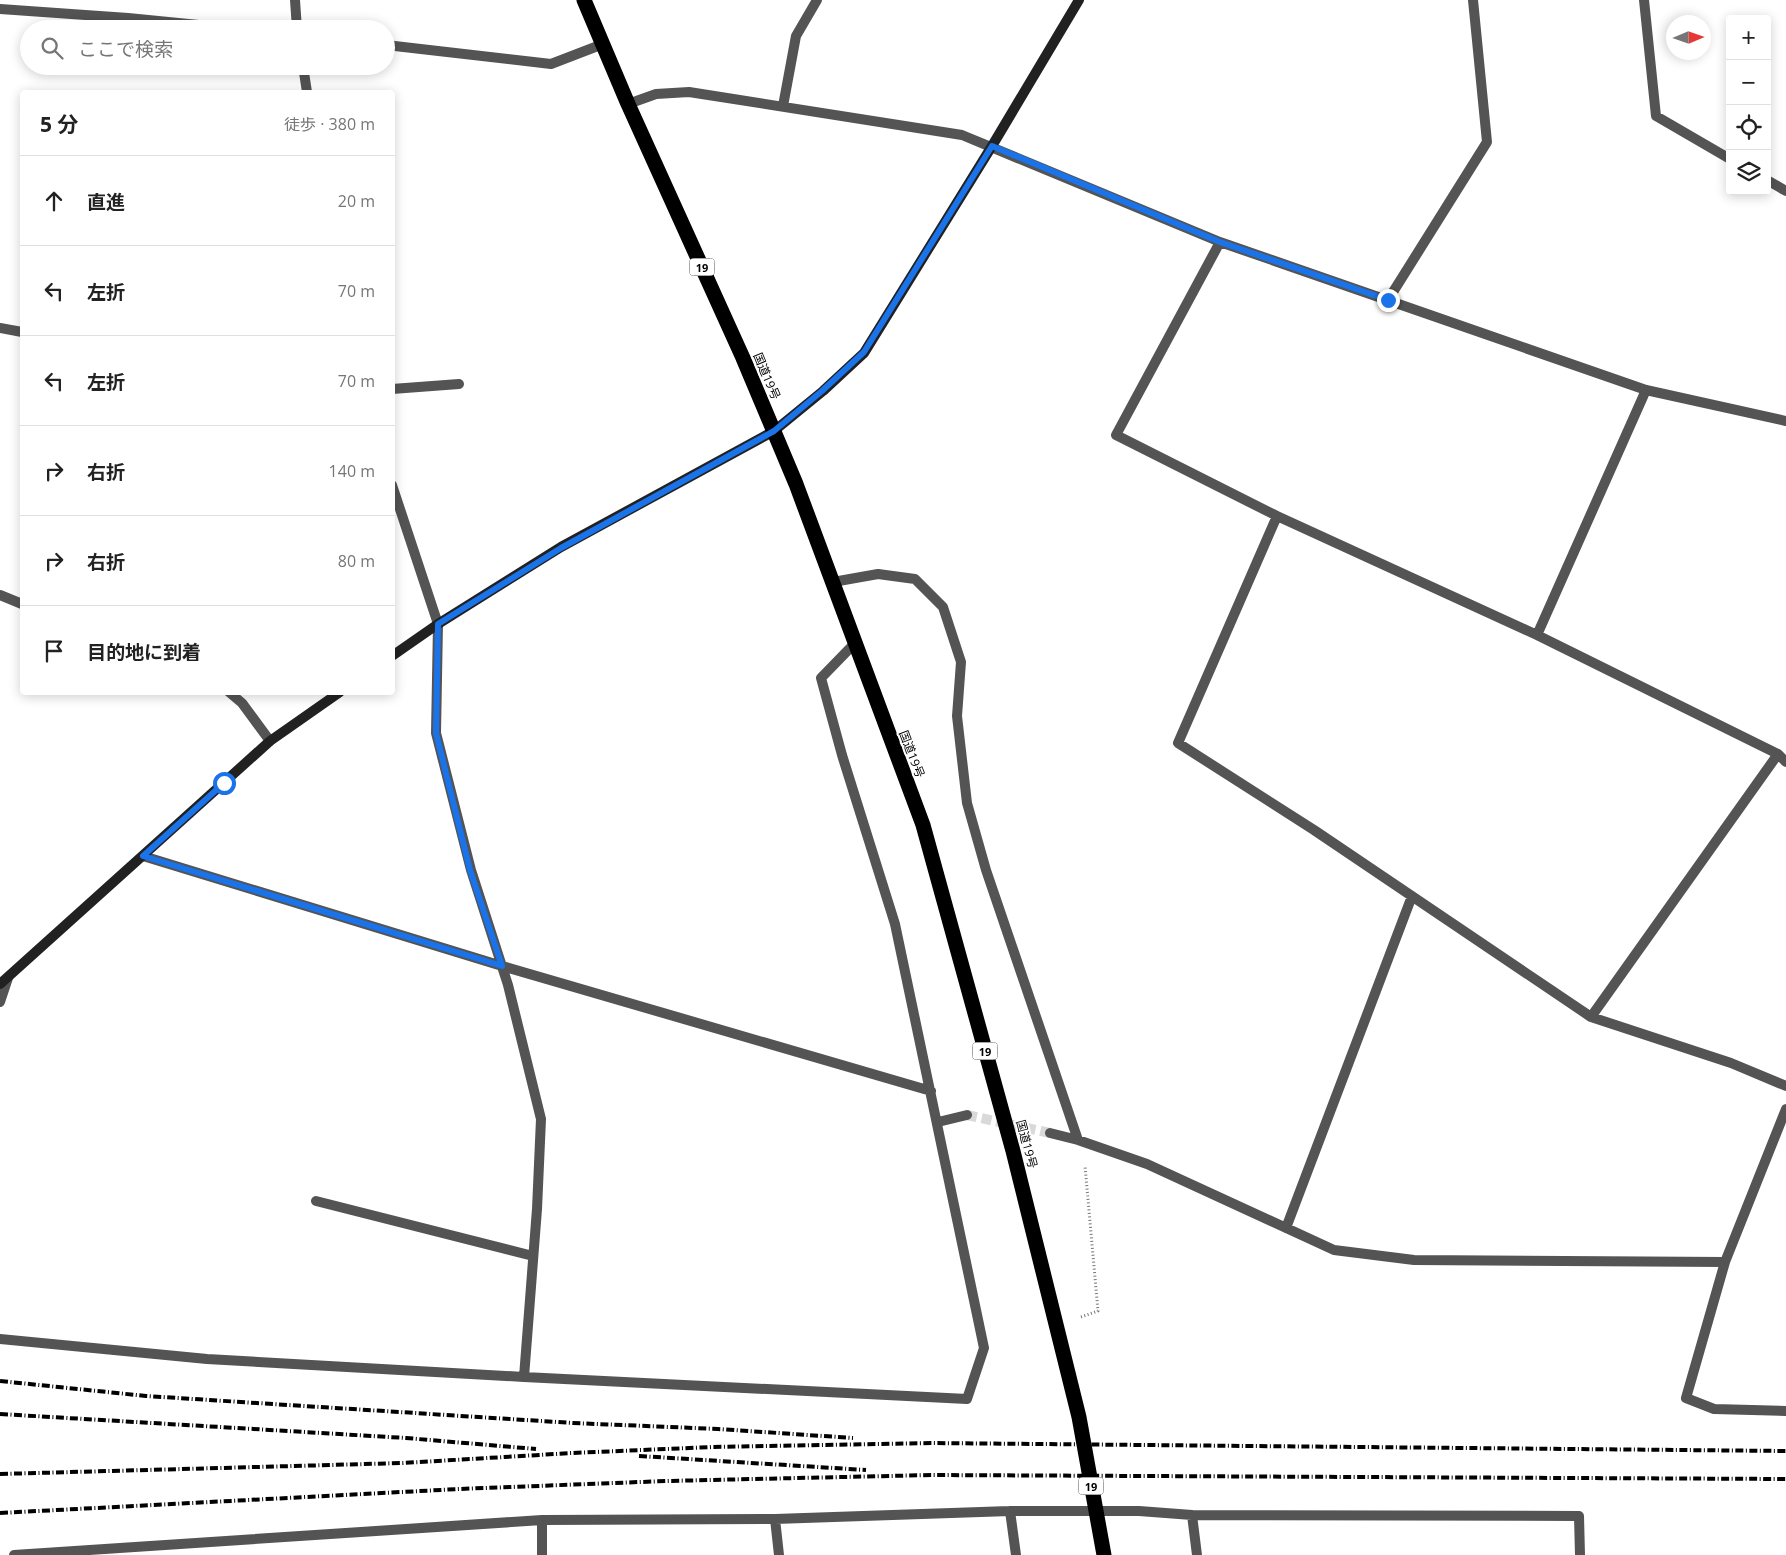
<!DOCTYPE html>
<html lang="ja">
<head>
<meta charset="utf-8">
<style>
	:root { --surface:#fff; --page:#f2f2f2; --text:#222; --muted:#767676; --line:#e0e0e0 }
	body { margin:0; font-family:"Open Sans","Noto Sans JP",sans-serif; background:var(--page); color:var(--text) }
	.controls { position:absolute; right:15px; top:15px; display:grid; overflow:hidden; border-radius:5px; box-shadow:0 2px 12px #0003 }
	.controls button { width:45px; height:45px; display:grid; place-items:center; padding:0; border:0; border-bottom:1px solid var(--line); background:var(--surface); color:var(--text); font:25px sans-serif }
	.compass { position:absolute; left:1666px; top:15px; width:45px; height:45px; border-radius:50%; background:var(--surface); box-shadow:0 2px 12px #0003; rotate:88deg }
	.stop { position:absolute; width:15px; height:15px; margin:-11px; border:4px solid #1a73e8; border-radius:50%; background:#fff }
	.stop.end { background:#1a73e8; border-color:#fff; box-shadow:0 1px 5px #0008 }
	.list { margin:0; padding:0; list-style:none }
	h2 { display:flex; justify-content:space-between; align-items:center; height:65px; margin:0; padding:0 20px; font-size:21px }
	h2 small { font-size:16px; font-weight:400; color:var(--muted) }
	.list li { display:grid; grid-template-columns:32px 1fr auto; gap:15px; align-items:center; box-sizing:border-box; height:90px; padding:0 20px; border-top:1px solid var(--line) }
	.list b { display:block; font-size:19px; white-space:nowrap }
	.list em { font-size:16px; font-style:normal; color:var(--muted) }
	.icon { flex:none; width:28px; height:28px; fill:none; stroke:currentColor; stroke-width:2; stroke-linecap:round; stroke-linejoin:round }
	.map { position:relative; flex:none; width:1786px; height:1555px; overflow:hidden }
	.search { position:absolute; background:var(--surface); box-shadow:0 2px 12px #0003; left:20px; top:20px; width:375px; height:55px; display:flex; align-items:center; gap:12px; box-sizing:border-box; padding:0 18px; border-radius:28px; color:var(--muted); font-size:19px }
	.panel { position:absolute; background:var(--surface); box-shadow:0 2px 12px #0003; left:20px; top:90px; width:375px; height:605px; border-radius:5px }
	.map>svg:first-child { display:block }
</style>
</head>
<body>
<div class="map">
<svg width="1786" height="1555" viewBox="0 0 1786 1555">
	<rect width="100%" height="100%" fill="#fff"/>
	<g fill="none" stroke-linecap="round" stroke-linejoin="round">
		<path stroke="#d9d9d9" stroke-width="10" stroke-dasharray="10 5" stroke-linecap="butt" d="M 967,1115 L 1050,1133"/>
		<path stroke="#767676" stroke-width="3" stroke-dasharray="1 2.5" stroke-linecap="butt" d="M 1081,1317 L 1098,1311 L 1085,1166"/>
		<path stroke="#545454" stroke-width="10" d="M 295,0 L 297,29
			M 1644,0 L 1656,116 L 1730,159
			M 0,9 L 128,18 L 239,29
			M 386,45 L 551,64 L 603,44
			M 303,66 L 307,92
			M 628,104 L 656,94 L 689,92 L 962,135 L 1220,242 L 1646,390 L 1786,421
			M 783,106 L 796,36 L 817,0
			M 1767,180 L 1786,191
			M 1220,242 L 1116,435 L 1277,516 L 1537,635 L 1778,754 L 1786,762
			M 1388,300 L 1487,142 L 1473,0
			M 0,328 L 22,332
			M 392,389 L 459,384
			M 392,485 L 438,624 L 436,733 L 471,870 L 508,985 L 541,1119 L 537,1209 L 524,1377
			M 1277,516 L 1178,743 L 1314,830 L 1591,1017 L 1731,1063 L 1786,1086
			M 833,582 L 878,574 L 915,579 L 943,607 L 961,662 L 957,716 L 967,803 L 986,870 L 1078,1140
			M 0,595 L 22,604
			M 1537,635 L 1646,390
			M 229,692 L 242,703 L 270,741
			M 143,856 L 502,966 L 931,1091
			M 0,1002 L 8,978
			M 1591,1017 L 1778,754
			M 1786,1109 L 1725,1262 L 1686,1398 L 1714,1409 L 1786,1411
			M 938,1122 L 967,1115
			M 1050,1133 L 1078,1140 L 1147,1164 L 1334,1250 L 1414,1260 L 1725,1262
			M 316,1201 L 533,1256
			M 1286,1228 L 1412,896
			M 0,1339 L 207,1359 L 524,1377 L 967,1399 L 984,1348 L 895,924 L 842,755 L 821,678 L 855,643
			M 1010,1511 L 1016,1555
			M 1192,1515 L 1579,1516 L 1580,1555
			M 775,1519 L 779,1555
			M 542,1520 L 542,1555
			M 14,1555 L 542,1520 L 775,1519 L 1010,1511 L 1139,1511 L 1192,1515 L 1197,1555"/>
		<path stroke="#212121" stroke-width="10" d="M 392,656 L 438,624 L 561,547 L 774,431 L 823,391 L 864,353 L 992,146 L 1079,0
			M 0,984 L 270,741 L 340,692"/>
		<path stroke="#000" stroke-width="15" d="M 584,0 L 628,104 L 743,358 L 796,484 L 923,825 L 1013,1151 L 1079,1417 L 1104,1555"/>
		<path stroke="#000" stroke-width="4" stroke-dasharray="8 2.5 1 2.5" stroke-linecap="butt" d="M 0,1381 L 146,1396 L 573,1423 L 718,1429 L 853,1438
			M 0,1414 L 406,1438 L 536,1449
			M 639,1456 L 866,1470
			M 0,1474 L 403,1463 L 572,1453 L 713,1447 L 931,1443 L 1786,1451
			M 0,1513 L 459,1489 L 666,1481 L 932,1475 L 1786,1479"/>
	</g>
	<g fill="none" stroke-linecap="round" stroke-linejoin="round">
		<path stroke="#1a73e8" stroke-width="6" d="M 224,783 L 143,856 L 502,966 L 470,870 L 436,733 L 438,624 L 561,548 L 774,431 L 822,391 L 864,352 L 992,146 L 1220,242 L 1388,300"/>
	</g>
	<g text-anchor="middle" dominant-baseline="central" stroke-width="4" stroke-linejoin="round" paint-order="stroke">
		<g fill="#fff" stroke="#4c4c4c" stroke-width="1">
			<rect x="689.5" y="258.5" width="25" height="17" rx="4"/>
			<rect x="972.5" y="1042.5" width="25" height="17" rx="4"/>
			<rect x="1078.5" y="1477.5" width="25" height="17" rx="4"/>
		</g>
		<g font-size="11" font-weight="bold" fill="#000">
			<text x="702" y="267">19</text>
			<text x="985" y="1051">19</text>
			<text x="1091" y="1486">19</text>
		</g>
		<g font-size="12" fill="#000" stroke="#fff">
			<text transform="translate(767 376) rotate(67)">国道19号</text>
			<text transform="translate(912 754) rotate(69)">国道19号</text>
			<text transform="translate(1027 1144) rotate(75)">国道19号</text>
		</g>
	</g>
</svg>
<div class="controls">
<button>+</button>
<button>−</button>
<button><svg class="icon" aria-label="locate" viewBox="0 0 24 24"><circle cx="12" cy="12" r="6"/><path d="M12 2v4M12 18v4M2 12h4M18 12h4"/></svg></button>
<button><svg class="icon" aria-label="layers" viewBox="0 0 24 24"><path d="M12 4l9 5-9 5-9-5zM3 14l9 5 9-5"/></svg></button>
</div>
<svg class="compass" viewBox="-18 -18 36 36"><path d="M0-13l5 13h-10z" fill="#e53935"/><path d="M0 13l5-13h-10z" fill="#767676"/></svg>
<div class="stop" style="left:224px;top:783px"></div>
<div class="stop end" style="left:1388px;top:300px"></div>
<div class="search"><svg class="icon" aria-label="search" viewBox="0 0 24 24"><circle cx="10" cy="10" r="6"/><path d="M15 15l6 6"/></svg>ここで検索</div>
<section class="panel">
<h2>5 分<small>徒歩 · 380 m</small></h2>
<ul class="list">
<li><svg class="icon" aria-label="ahead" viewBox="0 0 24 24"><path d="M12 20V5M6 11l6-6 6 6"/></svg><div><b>直進</b></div><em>20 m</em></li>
<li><svg class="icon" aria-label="left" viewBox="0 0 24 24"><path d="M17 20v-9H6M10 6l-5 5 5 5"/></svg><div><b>左折</b></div><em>70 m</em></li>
<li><svg class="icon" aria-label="left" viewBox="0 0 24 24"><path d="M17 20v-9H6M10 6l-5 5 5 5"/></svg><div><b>左折</b></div><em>70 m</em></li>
<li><svg class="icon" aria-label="right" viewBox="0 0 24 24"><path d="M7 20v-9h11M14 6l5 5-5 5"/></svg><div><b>右折</b></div><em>140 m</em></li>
<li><svg class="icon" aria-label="right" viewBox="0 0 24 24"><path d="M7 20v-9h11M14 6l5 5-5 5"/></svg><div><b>右折</b></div><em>80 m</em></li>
<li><svg class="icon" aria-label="arrive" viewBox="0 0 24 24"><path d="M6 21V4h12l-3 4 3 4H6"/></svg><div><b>目的地に到着</b></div></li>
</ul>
</section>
</div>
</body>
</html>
